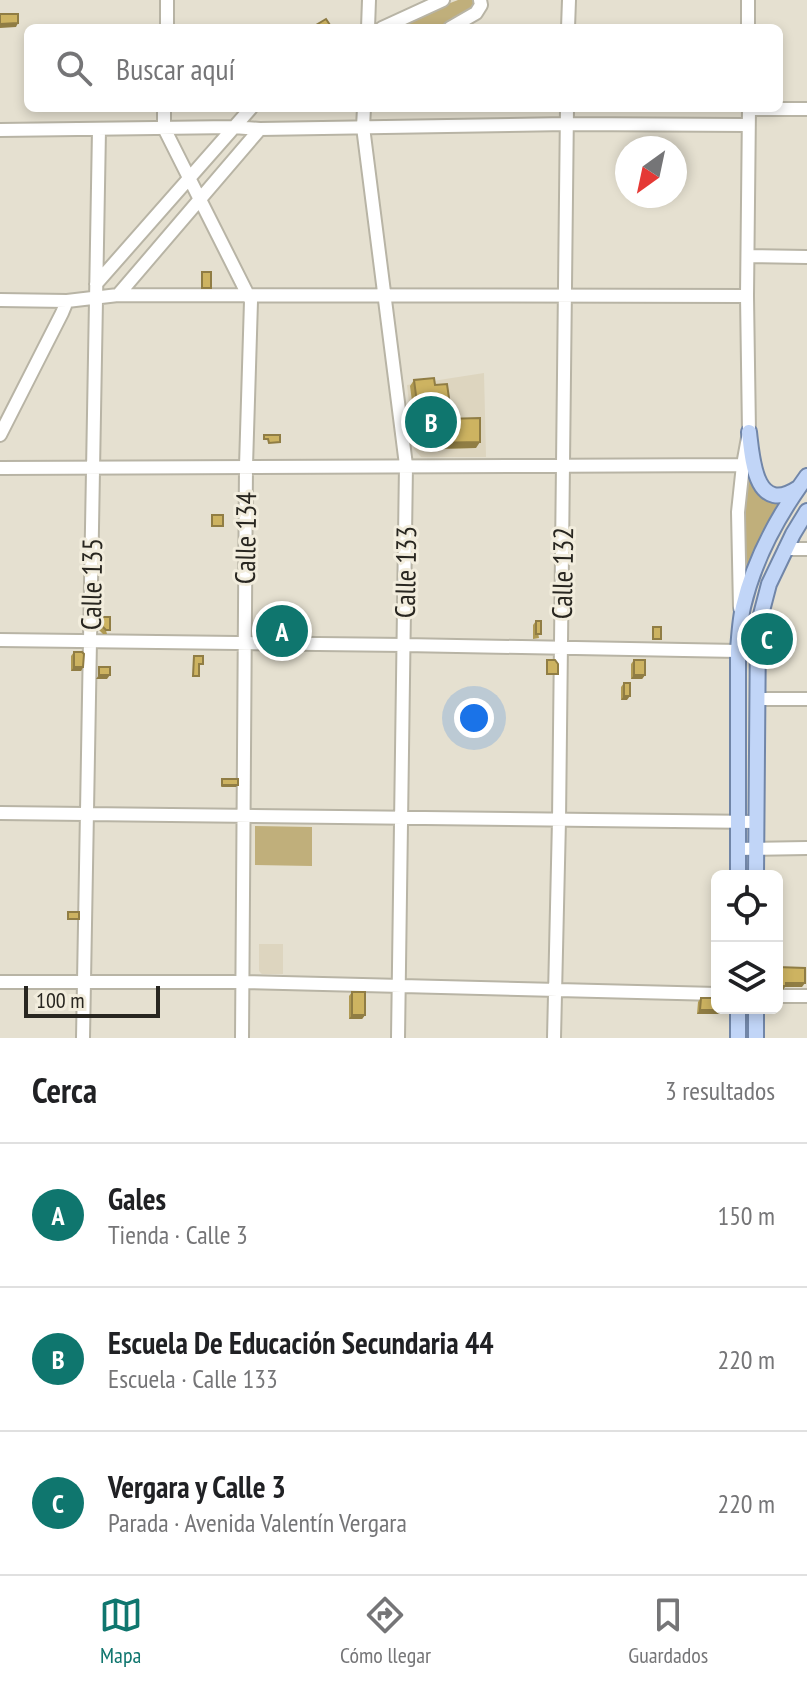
<!DOCTYPE html>
<html lang="es">
<head>
<meta charset="utf-8">
<style>
	:root { --surface:#fff; --page:#f2f2f2; --text:#202124; --muted:#757577; --line:#e0e0e0; --accent:#0f766e }
	body { margin:0; font-family:"PT Sans Narrow",sans-serif; background:var(--page); color:var(--text) }
	.controls { position:absolute; right:24px; bottom:24px; display:grid; overflow:hidden; border-radius:12px; box-shadow:0 4px 12px #0003 }
	.controls button { width:72px; height:72px; display:grid; place-items:center; padding:0; border:0; border-bottom:2px solid var(--line); background:var(--surface); color:var(--text); font:40px sans-serif }
	.compass { position:absolute; left:615px; top:136px; width:72px; height:72px; border-radius:50%; background:var(--surface); box-shadow:0 4px 12px #0003; rotate:213deg }
	.scale { position:absolute; left:24px; bottom:20px; width:136px; box-sizing:border-box; padding-left:8px; border:4px solid #282620; border-top:0; font-size:22px; line-height:28px; white-space:nowrap; color:#282620; -webkit-text-stroke:6px #f2eddd; paint-order:stroke }
	.you { position:absolute; left:474px; top:718px; width:28px; height:28px; margin:-20px; border:6px solid #fff; border-radius:50%; background:#1a73e8; box-shadow:0 0 0 12px #1a73e833 }
	.badge { display:grid; place-items:center; width:52px; height:52px; border-radius:50%; background:var(--accent); color:#fff; font-size:26px; font-weight:700 }
	.pin { position:absolute; translate:-50% -50%; border:4px solid #fff; box-shadow:0 2px 8px #0006 }
	.list { margin:0; padding:0; list-style:none }
	h2 { display:flex; justify-content:space-between; align-items:center; height:104px; margin:0; padding:0 32px; font-size:34px }
	h2 small { font-size:26px; font-weight:400; color:var(--muted) }
	.list li { display:grid; grid-template-columns:52px 1fr auto; gap:24px; align-items:center; box-sizing:border-box; height:144px; padding:0 32px; border-top:2px solid var(--line) }
	.list b { display:block; font-size:30px; white-space:nowrap }
	.list p { margin:0; font-size:26px; white-space:nowrap; color:var(--muted) }
	.list em { font-size:26px; font-style:normal; color:var(--muted) }
	.icon { flex:none; width:44px; height:44px; fill:none; stroke:currentColor; stroke-width:2; stroke-linecap:round; stroke-linejoin:round }
	.map { position:relative; flex:none; width:807px; height:1038px; overflow:hidden }
	.search { position:absolute; background:var(--surface); box-shadow:0 4px 12px #0003; left:24px; right:24px; top:24px; height:88px; display:flex; align-items:center; gap:20px; box-sizing:border-box; padding:0 28px; border-radius:12px; color:var(--muted); font-size:30px }
	.sheet { height:536px; background:var(--surface) }
	nav { display:flex; justify-content:space-around; align-items:center; box-sizing:border-box; height:112px; border-top:2px solid var(--line); background:var(--surface); font-size:22px; color:var(--muted) }
	nav a { display:grid; justify-items:center; gap:4px }
	nav .on { color:var(--accent) }
	.map>svg:first-child { display:block }
</style>
</head>
<body>
<div class="map">
<svg width="807" height="1038" viewBox="0 0 807 1038">
	<rect width="100%" height="100%" fill="#e5e0d0"/>
	<path fill="#ddd5bf" d="M 484,373 L 486,457 L 421,457 L 414,449 L 407,385 Z
		M 259,944 L 283,944 L 283,974 L 262,974 L 259,971 Z"/>
	<path fill="#c0af7b" d="M 458,0 L 476,0 C 472,11 452,26 440,28 C 426,31 407,28 393,28 L 414,17 Z
		M 747,459 L 773,501 L 781,504 L 744,587 L 742,536 Z
		M 255,826 L 312,827 L 312,866 L 255,865 Z"/>
	<g fill="none" stroke-linecap="round" stroke-linejoin="round">
		<g stroke="#b8b4a5" stroke-width="16">
			<path id="minor" d="M 748,0 L 748,28
				M 167,28 L 167,0
				M 368,28 L 369,0
				M 382,28 L 443,0
				M 450,28 L 476,13 L 481,5 L 480,0
				M 568,28 L 569,0
				M 164,108 L 164,128 L 251,301 L 246,466 L 242,1038
				M 364,108 L 363,127 L 406,465 L 398,1038
				M 749,109 L 807,109
				M 0,130 L 233,127 L 260,129 L 567,124 L 748,125
				M 748,256 L 807,257
				M 96,284 L 251,108
				M 118,295 L 260,129
				M 0,300 L 67,301 L 118,295 L 747,296
				M 0,435 L 62,313 L 67,301
				M 0,468 L 743,465
				M 785,549 L 807,549
				M 740,608 L 738,512 L 743,465 L 749,432 L 747,296 L 749,108
				M 0,640 L 404,645 L 738,651
				M 757,699 L 807,699
				M 0,813 L 756,822
				M 738,849 L 807,848
				M 0,982 L 243,982 L 717,994
				M 777,996 L 807,996
				M 83,1038 L 99,130
				M 554,1038 L 559,820 L 567,108"/>
		</g>
		<g stroke="#7186a8" stroke-width="18">
			<path id="major" d="M 749,432 C 752,458 755,516 798,488
				M 738,876 L 738,651 C 739,636 740,621 743,607 C 754,560 779,514 807,476
				M 756,876 L 758,626 L 769,584 L 793,534 L 807,511
				M 738,1008 L 738,1038
				M 756,1038 L 756,1008"/>
		</g>
		<use href="#minor" stroke="#fff" stroke-width="12"/>
		<use href="#major" stroke="#c1d5f7" stroke-width="14"/>
	</g>
	<path fill="#b09a53" d="M 414,380 L 435,385 L 444,404 L 435,405 L 436,414 L 445,419 L 476,448 L 425,449 L 420,446 L 417,407 L 413,409 L 410,386 Z
		M 102,617 L 107,634 L 103,634 L 99,630 L 99,621 Z
		M 536,621 L 539,638 L 533,639 L 533,625 Z
		M 279,622 L 290,631 L 288,635 L 276,635 L 276,626 Z
		M 74,652 L 83,667 L 81,671 L 71,671 L 71,656 Z
		M 634,660 L 645,675 L 642,679 L 631,679 L 631,664 Z
		M 624,683 L 627,700 L 621,700 L 621,687 Z
		M 352,992 L 365,1015 L 362,1019 L 349,1019 L 349,996 Z
		M 701,998 L 720,1014 L 697,1014 L 698,1002 Z"/>
	<path fill="#907d44" d="M 18,23 L 16,27 L 0,28 L 0,24 Z
		M 449,398 L 444,404 L 430,405 L 434,399 Z
		M 480,442 L 476,448 L 425,449 L 429,443 Z
		M 279,631 L 290,631 L 288,635 L 276,635 Z
		M 74,667 L 83,667 L 81,671 L 71,671 Z
		M 99,675 L 110,675 L 107,679 L 96,679 Z
		M 634,675 L 645,675 L 642,679 L 631,679 Z
		M 624,696 L 630,696 L 627,700 L 621,700 Z
		M 222,785 L 238,785 L 236,787 L 221,787 Z
		M 786,983 L 805,983 L 802,987 L 785,987 L 783,990 L 777,990 L 777,986 Z
		M 700,1010 L 723,1010 L 720,1014 L 697,1014 Z
		M 352,1015 L 365,1015 L 362,1019 L 349,1019 Z"/>
	<path fill="#cdb361" stroke="#907d44" stroke-width="2" d="M 0,14 L 18,14 L 18,23 L 0,24 Z
		M 326,19 L 332,28 L 318,28 L 316,25 Z
		M 202,272 L 211,272 L 211,288 L 202,288 Z
		M 434,378 L 435,385 L 447,384 L 449,398 L 434,399 L 436,414 L 445,412 L 445,419 L 480,418 L 480,442 L 429,443 L 425,440 L 421,401 L 417,403 L 414,380 Z
		M 264,435 L 280,435 L 280,442 L 269,443 L 268,439 L 264,439 Z
		M 212,515 L 223,515 L 223,526 L 212,526 Z
		M 102,617 L 110,617 L 110,630 L 106,630 L 102,626 Z
		M 536,621 L 541,621 L 541,634 L 536,634 Z
		M 279,622 L 290,622 L 290,631 L 279,631 Z
		M 653,627 L 661,627 L 661,639 L 653,639 Z
		M 74,652 L 82,652 L 84,654 L 83,667 L 74,667 Z
		M 194,656 L 203,656 L 203,664 L 199,664 L 199,676 L 193,676 Z
		M 547,660 L 555,660 L 558,664 L 558,674 L 547,674 Z
		M 634,660 L 645,660 L 645,675 L 634,675 Z
		M 99,667 L 110,667 L 110,675 L 99,675 Z
		M 624,683 L 630,683 L 630,696 L 624,696 Z
		M 222,779 L 238,779 L 238,785 L 222,785 Z
		M 68,912 L 79,912 L 79,919 L 68,919 Z
		M 777,967 L 805,968 L 805,983 L 786,983 L 786,986 L 777,986 Z
		M 352,992 L 365,992 L 365,1015 L 352,1015 Z
		M 701,998 L 717,998 L 717,1008 L 723,1008 L 723,1010 L 700,1010 Z"/>
	<g text-anchor="middle" dominant-baseline="central" stroke-width="6" stroke-linejoin="round" paint-order="stroke">
		<g font-size="28" fill="#282620" stroke="#f2eddd">
			<text transform="translate(245 538) rotate(-89)">Calle 134</text>
			<text transform="translate(405 572) rotate(-89)">Calle 133</text>
			<text transform="translate(562 573) rotate(-89)">Calle 132</text>
			<text transform="translate(91 584) rotate(-89)">Calle 135</text>
		</g>
	</g>
</svg>
<div class="controls">
<button><svg class="icon" aria-label="locate" viewBox="0 0 24 24"><circle cx="12" cy="12" r="6"/><path d="M12 2v4M12 18v4M2 12h4M18 12h4"/></svg></button>
<button><svg class="icon" aria-label="layers" viewBox="0 0 24 24"><path d="M12 4l9 5-9 5-9-5zM3 14l9 5 9-5"/></svg></button>
</div>
<svg class="compass" viewBox="-18 -18 36 36"><path d="M0-13l5 13h-10z" fill="#e53935"/><path d="M0 13l5-13h-10z" fill="#757577"/></svg>
<div class="scale">100 m</div>
<div class="you"></div>
<div class="pin badge" style="left:282px;top:631px">A</div>
<div class="pin badge" style="left:431px;top:422px">B</div>
<div class="pin badge" style="left:767px;top:639px">C</div>
<div class="search"><svg class="icon" aria-label="search" viewBox="0 0 24 24"><circle cx="10" cy="10" r="6"/><path d="M15 15l6 6"/></svg>Buscar aquí</div>
</div>
<section class="sheet">
<h2>Cerca<small>3 resultados</small></h2>
<ul class="list">
<li><span class="badge">A</span><div><b>Gales</b><p>Tienda · Calle 3</p></div><em>150 m</em></li>
<li><span class="badge">B</span><div><b>Escuela De Educación Secundaria 44</b><p>Escuela · Calle 133</p></div><em>220 m</em></li>
<li><span class="badge">C</span><div><b>Vergara y Calle 3</b><p>Parada · Avenida Valentín Vergara</p></div><em>220 m</em></li>
</ul>
</section>
<nav>
<a class="on"><svg class="icon" aria-label="map" viewBox="0 0 24 24"><path d="M3 6l6-2 6 2 6-2v14l-6 2-6-2-6 2zM9 4v14M15 6v14"/></svg>Mapa</a>
<a><svg class="icon" aria-label="directions" viewBox="0 0 24 24"><path d="M12 3l9 9-9 9-9-9zM9 14v-3h6M13 9l2 2-2 2"/></svg>Cómo llegar</a>
<a><svg class="icon" aria-label="saved" viewBox="0 0 24 24"><path d="M7 4h10v16l-5-4-5 4z"/></svg>Guardados</a>
</nav>
</body>
</html>
